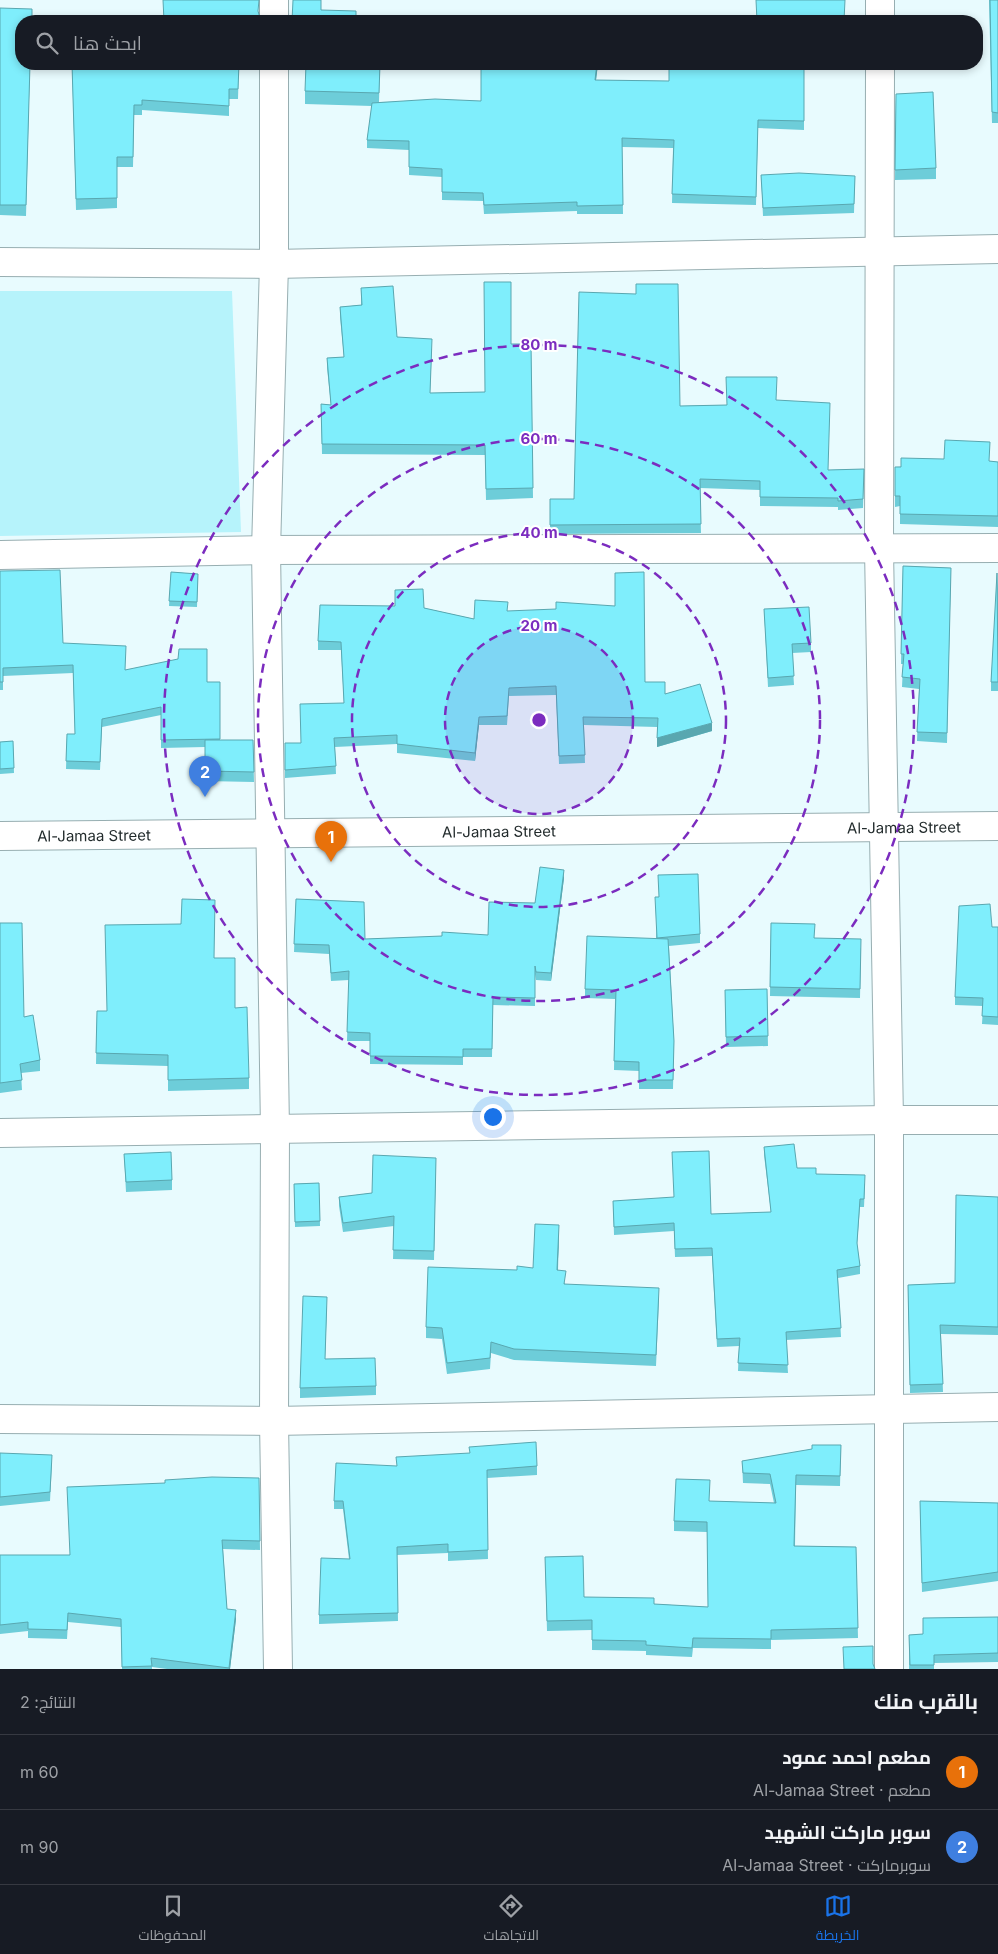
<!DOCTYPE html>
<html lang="ar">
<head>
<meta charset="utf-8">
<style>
	:root { --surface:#171b24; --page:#20242c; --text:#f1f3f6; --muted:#9ea1a6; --line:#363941; --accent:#1a73e8 }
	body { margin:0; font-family:Inter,Cairo,sans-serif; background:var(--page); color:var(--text); direction:rtl }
	.you { position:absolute; left:492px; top:1116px; width:18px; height:18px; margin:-12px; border:4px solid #fff; border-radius:50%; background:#1a73e8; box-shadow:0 0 0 8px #1a73e833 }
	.badge { display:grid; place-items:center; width:32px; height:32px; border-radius:50%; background:var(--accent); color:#fff; font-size:16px; font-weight:700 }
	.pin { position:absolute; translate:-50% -41px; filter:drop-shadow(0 1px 2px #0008) }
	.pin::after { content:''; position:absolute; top:26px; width:18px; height:15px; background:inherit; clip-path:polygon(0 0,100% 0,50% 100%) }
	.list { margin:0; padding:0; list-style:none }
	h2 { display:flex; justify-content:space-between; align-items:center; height:65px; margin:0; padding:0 20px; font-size:21px }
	h2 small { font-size:16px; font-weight:400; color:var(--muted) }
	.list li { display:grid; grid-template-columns:32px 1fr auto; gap:15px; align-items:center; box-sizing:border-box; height:75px; padding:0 20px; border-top:1px solid var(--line) }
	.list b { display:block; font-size:19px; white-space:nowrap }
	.list p { margin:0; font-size:16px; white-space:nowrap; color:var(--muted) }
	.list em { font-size:16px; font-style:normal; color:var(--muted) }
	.icon { flex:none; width:28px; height:28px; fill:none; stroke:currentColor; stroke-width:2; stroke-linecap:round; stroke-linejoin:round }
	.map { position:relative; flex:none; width:998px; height:1669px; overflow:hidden; direction:ltr }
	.search { position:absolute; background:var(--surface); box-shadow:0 2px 8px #0003; left:15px; right:15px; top:15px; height:55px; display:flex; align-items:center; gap:12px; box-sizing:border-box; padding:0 18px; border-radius:20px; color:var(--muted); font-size:19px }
	.sheet { height:215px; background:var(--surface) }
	nav { display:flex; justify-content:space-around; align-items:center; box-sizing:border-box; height:70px; border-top:1px solid var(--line); background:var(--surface); font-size:14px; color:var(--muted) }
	nav a { display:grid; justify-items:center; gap:2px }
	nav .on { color:var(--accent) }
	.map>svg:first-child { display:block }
</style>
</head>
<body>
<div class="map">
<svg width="998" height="1669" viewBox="0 0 998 1669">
	<rect width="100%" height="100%" fill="#e8fbfe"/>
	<path fill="#b6f3fb" d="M 0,291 L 232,291 L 241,532 L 0,536 Z"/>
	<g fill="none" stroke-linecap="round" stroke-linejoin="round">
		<g stroke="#97aeb1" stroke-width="30">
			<g id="minor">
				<path d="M 274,0 L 274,21"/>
				<path d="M 880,0 L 880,21"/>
				<path d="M 274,64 L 274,264 L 266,550 L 275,1130 L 274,1421 L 278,1669"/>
				<path d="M 880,64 L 879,549 L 889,1120 L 889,1669"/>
				<path d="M 0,262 L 274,264 L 998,249"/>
				<path d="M 0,555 L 266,550 L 998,548"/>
				<path id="s1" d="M 0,836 L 998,826"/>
				<path d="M 0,1133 L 889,1120 L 998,1120"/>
				<path d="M 0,1419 L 274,1421 L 998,1407"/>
			</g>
		</g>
		<use href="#minor" stroke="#fff" stroke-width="28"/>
	</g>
	<path fill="#6dcdd9" d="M 989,0 L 998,0 L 998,123 L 992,123 Z
		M 0,8 L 30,64 L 26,216 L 0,215 Z
		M 72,64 L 239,64 L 238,99 L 229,99 L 229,116 L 142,110 L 142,115 L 134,115 L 133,167 L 117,167 L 117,208 L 76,210 Z
		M 380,64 L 379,102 L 481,101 L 481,64 L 598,64 L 596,80 L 669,81 L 804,64 L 804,130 L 758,128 L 756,205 L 672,203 L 673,148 L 622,147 L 623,214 L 577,214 L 577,211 L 484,214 L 483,201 L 442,200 L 442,177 L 409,175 L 409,150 L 367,148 L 367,140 L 372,106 L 305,104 L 305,91 Z
		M 896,94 L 936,168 L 936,179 L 895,180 Z
		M 761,175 L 855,176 L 854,213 L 763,216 Z
		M 361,288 L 397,337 L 432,349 L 430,393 L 485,392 L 511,344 L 531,344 L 533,498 L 486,500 L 485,455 L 322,454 L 321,404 L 331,405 L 327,368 L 327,358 L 344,357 L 340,317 L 340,307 L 361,305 Z
		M 776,400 L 828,470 L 864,469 L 863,508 L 838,510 L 838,507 L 760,506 L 760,490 L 700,488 L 701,533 L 550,534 L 550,499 L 574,499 L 680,406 L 727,405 Z
		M 990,461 L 998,462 L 998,527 L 900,524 L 900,506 L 895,507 L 895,467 Z
		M 903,566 L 951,568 L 947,743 L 917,741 L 919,689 L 902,687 L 903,664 L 901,664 Z
		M 0,571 L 63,643 L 125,670 L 207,682 L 220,682 L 220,740 L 253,740 L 254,782 L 205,781 L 205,747 L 161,748 L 161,715 L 102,727 L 100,770 L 66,769 L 67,734 L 75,734 L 73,673 L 3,676 L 3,690 L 0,690 Z
		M 171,572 L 198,574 L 197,607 L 169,606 Z
		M 998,573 L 998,691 L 991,691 L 991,682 Z
		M 424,608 L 474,619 L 508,611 L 645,682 L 665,694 L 712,731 L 657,747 L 657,727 L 584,725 L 585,763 L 559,764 L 556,695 L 509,696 L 507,725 L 479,725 L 475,761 L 397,753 L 397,744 L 335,747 L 336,774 L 285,778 L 285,743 L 301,743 L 344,703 L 341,650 L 318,650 L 318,641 Z
		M 764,609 L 811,643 L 811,652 L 792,653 L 794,685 L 768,687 Z
		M 13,741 L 14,773 L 0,774 L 0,742 Z
		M 564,878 L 551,981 L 536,980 L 535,974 L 535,1006 L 493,1005 L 492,1057 L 463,1057 L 463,1065 L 370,1064 L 370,1041 L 347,1041 L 349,980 L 331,981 L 329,954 L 294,952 L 296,899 L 365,939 L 488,935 L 535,903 Z
		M 659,897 L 700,934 L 700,943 L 669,946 L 674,1041 L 673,1089 L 639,1089 L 639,1071 L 614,1070 L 615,999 L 585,998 L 585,989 L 656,938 Z
		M 0,923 L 24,1017 L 40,1060 L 40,1071 L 21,1073 L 22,1090 L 0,1093 Z
		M 771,923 L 814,938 L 861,948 L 860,998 L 770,996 Z
		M 992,927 L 998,927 L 998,1025 L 982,1024 L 983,1006 L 955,1005 L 955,997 Z
		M 214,958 L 235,1008 L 249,1078 L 249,1089 L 168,1091 L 168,1066 L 96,1064 L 97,1011 L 107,1011 Z
		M 767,989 L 768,1046 L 726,1047 L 725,990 Z
		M 764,1147 L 797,1168 L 816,1174 L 865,1184 L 864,1207 L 860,1207 L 857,1245 L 860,1266 L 860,1274 L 838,1278 L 841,1337 L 786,1340 L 788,1373 L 738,1371 L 739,1346 L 717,1347 L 712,1256 L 675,1257 L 674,1231 L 614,1235 L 613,1201 L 711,1214 L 771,1212 L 764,1155 Z
		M 124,1154 L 172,1180 L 172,1190 L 126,1192 Z
		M 436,1158 L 434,1260 L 393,1259 L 394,1226 L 343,1232 L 339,1206 L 339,1197 L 372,1193 Z
		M 319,1183 L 320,1226 L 295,1227 L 294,1184 Z
		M 998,1197 L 998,1335 L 941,1334 L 943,1392 L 910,1393 L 908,1285 L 955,1283 Z
		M 559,1236 L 558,1270 L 565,1284 L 659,1299 L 656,1366 L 514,1360 L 491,1353 L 490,1369 L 447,1374 L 442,1339 L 426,1338 L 426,1327 L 517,1270 L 533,1268 Z
		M 327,1306 L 325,1359 L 376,1386 L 376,1395 L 300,1398 L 300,1388 Z
		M 841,1445 L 840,1486 L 796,1485 L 795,1546 L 856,1547 L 858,1638 L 771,1640 L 771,1649 L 693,1648 L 692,1657 L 646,1655 L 646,1651 L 592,1650 L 592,1630 L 547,1631 L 545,1557 L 584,1597 L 654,1604 L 708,1607 L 707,1532 L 674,1531 L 674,1521 L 709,1501 L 774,1503 L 770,1484 L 743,1483 L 742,1461 Z
		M 0,1453 L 52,1463 L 50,1501 L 0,1506 Z
		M 396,1466 L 537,1466 L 537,1475 L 487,1478 L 488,1559 L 448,1561 L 448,1553 L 397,1555 L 398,1621 L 319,1624 L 319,1615 L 349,1559 L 343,1509 L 334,1509 L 334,1501 Z
		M 259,1478 L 260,1550 L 223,1549 L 227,1609 L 236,1619 L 230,1669 L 167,1669 L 152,1667 L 152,1669 L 122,1669 L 121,1627 L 68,1622 L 67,1639 L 28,1638 L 28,1631 L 0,1634 L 0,1555 L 69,1555 Z
		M 920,1501 L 998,1503 L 998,1581 L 922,1592 Z
		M 998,1617 L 998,1662 L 934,1663 L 934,1669 L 909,1669 L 909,1635 L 923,1634 Z"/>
	<path fill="#59a7b0" d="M 597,64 L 598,64 L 595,88 L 595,80 Z
		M 479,717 L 479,725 L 475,761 L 475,753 Z
		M 712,723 L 712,731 L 657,747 L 657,738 Z
		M 564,870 L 564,878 L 551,981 L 551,973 Z
		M 559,1225 L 559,1236 L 557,1281 L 557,1270 Z
		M 236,1610 L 236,1619 L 230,1669 L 229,1669 Z"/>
	<path fill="#7feefc" stroke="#59a7b0" d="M 163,0 L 259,0 L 258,11 L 260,18 L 263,21 L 164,21 Z
		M 293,0 L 321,0 L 321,10 L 356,11 L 356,21 L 292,21 Z
		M 756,0 L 845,0 L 844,21 L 757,21 Z
		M 990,0 L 998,0 L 998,113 L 992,112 Z
		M 0,8 L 32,9 L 32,21 L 21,21 L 21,64 L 30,64 L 26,205 L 0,205 Z
		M 528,16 L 602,17 L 602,21 L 528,21 Z
		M 72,64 L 239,64 L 238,89 L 229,89 L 229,106 L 142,100 L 142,105 L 134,105 L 133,157 L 117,157 L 117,198 L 76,199 Z
		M 306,64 L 380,64 L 379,93 L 305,91 Z
		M 481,64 L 597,64 L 595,80 L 669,81 L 669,64 L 804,64 L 804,121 L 758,120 L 756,197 L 672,194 L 674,140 L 622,138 L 623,205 L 577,206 L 577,202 L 484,205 L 483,193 L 442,192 L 442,169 L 409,167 L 409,141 L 367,140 L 372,103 L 435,99 L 481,101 Z
		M 933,92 L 936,168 L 895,170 L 896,94 Z
		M 799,173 L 855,176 L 854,204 L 763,208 L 761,175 Z
		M 484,282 L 511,282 L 511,344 L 531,344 L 533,488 L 486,489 L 485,445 L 322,444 L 321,404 L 331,405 L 327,358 L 344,357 L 340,307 L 362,305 L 361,288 L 393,286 L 397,337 L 432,339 L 430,393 L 485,392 Z
		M 636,284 L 678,284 L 680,406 L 727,405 L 726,377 L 777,377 L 776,400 L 830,403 L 828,470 L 864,469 L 863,499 L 838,501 L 838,498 L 760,497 L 760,481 L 700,479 L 701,524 L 550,525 L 550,499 L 574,499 L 579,292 L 636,294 Z
		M 945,440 L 990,442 L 989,461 L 998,462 L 998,516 L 900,514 L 900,496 L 895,496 L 895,467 L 901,467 L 901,458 L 944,459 Z
		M 903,566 L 951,568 L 947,733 L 917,732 L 920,679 L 902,677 L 904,654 L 901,654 Z
		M 60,570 L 63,643 L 126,646 L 125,670 L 178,659 L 179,649 L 207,649 L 207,682 L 220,682 L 220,739 L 161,740 L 161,707 L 102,719 L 100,762 L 66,761 L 67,734 L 75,734 L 73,665 L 3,668 L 3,682 L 0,682 L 0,571 Z
		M 171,572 L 198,574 L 197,602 L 169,601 Z
		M 644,572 L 645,682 L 665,682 L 665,694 L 700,684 L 712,723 L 657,738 L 658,718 L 583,717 L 585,755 L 559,756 L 556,686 L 509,688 L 507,716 L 479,717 L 475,753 L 397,744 L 397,735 L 334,738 L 336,766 L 285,770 L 285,743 L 301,743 L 300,704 L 344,703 L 341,642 L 318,641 L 320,605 L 395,606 L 395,590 L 423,589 L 424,608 L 474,619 L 475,600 L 508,602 L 507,611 L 556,609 L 556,602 L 615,606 L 615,573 Z
		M 997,573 L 998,682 L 991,682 Z
		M 809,607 L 811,643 L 792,644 L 794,676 L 768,678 L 764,609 Z
		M 205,740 L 253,740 L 254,772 L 205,771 Z
		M 13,741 L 14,768 L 0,769 L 0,742 Z
		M 540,867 L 564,870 L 551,973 L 536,972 L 535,966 L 535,998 L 493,997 L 492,1049 L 463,1049 L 463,1057 L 370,1056 L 370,1033 L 347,1032 L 349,971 L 331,973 L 329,945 L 294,944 L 296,899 L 364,902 L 365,939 L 442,936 L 442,932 L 488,935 L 489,902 L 535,903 Z
		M 698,874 L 700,934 L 657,938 L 655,897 L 659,897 L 658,875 Z
		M 182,899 L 215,900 L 214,958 L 235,958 L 235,1008 L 247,1007 L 249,1078 L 168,1080 L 168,1055 L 96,1053 L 97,1011 L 107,1011 L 105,925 L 181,924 Z
		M 990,904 L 992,927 L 998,927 L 998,1017 L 982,1016 L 983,998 L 955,997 L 959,906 Z
		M 0,923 L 22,923 L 24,1017 L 33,1015 L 40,1060 L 20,1064 L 22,1080 L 0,1083 Z
		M 771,923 L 815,924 L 814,938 L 861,939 L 860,989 L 770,987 Z
		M 587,936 L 668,939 L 674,1041 L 673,1080 L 639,1080 L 639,1062 L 614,1061 L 616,990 L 585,989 Z
		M 767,989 L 768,1036 L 726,1037 L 725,990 Z
		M 794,1144 L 797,1168 L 816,1168 L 816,1174 L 865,1175 L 864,1199 L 860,1199 L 857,1243 L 860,1266 L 837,1270 L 841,1328 L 786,1332 L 788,1365 L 738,1363 L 740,1338 L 717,1339 L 712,1248 L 675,1249 L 674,1223 L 614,1227 L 613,1201 L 674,1197 L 672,1152 L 709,1151 L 711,1214 L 771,1212 L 764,1147 Z
		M 171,1152 L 172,1180 L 126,1182 L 124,1154 Z
		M 373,1155 L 436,1158 L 434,1251 L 393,1250 L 394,1216 L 343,1223 L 339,1197 L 372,1193 Z
		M 319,1183 L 320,1221 L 295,1222 L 294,1184 Z
		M 956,1195 L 998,1197 L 998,1327 L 940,1325 L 943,1384 L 910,1385 L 908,1285 L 955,1283 Z
		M 535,1224 L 559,1225 L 557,1270 L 566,1271 L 564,1284 L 659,1288 L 656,1355 L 514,1349 L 491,1342 L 490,1358 L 447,1363 L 442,1328 L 426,1327 L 428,1267 L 517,1270 L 517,1266 L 533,1268 Z
		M 303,1296 L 327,1297 L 325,1359 L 375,1358 L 376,1386 L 300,1388 Z
		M 536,1442 L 537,1466 L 487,1470 L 488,1550 L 448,1552 L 448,1544 L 397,1547 L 398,1613 L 319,1615 L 321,1558 L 350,1559 L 343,1501 L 334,1501 L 336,1463 L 397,1466 L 396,1457 L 470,1453 L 469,1447 Z
		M 812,1445 L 841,1445 L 840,1476 L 796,1475 L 794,1546 L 856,1547 L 858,1628 L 771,1630 L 771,1639 L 693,1638 L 692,1648 L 646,1645 L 646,1641 L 592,1640 L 592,1620 L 547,1621 L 545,1557 L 583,1556 L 584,1597 L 654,1598 L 654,1604 L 708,1607 L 707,1522 L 674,1521 L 676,1479 L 710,1480 L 709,1501 L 776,1503 L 770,1474 L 743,1473 L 742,1461 L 812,1449 Z
		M 0,1453 L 52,1455 L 50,1492 L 0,1497 Z
		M 212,1477 L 259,1478 L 260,1541 L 222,1540 L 227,1609 L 236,1610 L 229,1668 L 151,1658 L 152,1666 L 122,1667 L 121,1619 L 68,1613 L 67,1630 L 28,1629 L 28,1622 L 0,1625 L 0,1555 L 70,1555 L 67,1487 L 165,1483 L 165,1480 Z
		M 920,1501 L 998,1503 L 998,1572 L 922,1583 Z
		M 998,1617 L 998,1653 L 934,1655 L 934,1665 L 910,1665 L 909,1635 L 923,1634 L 923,1618 Z
		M 873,1646 L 873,1664 L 875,1669 L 844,1669 L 843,1647 Z"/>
	<circle cx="539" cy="720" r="94" fill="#7b2cbf" fill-opacity=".12"/>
	<g fill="none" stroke="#7b2cbf" stroke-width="2.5" stroke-dasharray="9 6">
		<circle cx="539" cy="720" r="94"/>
		<circle cx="539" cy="720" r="187"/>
		<circle cx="539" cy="720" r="281"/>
		<circle cx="539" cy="720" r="375"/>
	</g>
	<g text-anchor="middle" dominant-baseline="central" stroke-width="4" stroke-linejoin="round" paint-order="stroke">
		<g font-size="15" fill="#222b2c" stroke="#fff">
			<text stroke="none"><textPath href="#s1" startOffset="904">Al-Jamaa Street</textPath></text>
			<text stroke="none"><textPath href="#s1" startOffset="499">Al-Jamaa Street</textPath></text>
			<text stroke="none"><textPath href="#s1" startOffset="94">Al-Jamaa Street</textPath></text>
		</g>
	</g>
	<circle cx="539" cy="720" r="8" fill="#7b2cbf" stroke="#fff" stroke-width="2.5"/>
	<g font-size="15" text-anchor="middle" font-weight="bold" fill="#7b2cbf" stroke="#fff" stroke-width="4" stroke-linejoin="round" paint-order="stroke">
		<text x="539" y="350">80 m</text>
		<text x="539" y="444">60 m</text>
		<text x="539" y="538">40 m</text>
		<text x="539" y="631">20 m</text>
	</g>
</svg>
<div class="you"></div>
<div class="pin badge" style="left:331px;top:862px;background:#e8710a">1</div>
<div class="pin badge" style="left:205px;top:797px;background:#3f7fe0">2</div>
<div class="search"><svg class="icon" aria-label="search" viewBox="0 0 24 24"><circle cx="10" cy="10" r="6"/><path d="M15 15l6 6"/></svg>ابحث هنا</div>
</div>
<section class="sheet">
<h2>بالقرب منك<small>النتائج: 2</small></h2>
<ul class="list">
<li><span class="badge" style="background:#e8710a">1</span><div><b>مطعم احمد عمود</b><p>مطعم · Al-Jamaa Street</p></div><em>60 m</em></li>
<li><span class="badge" style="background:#3f7fe0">2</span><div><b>سوبر ماركت الشهيد</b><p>سوبرماركت · Al-Jamaa Street</p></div><em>90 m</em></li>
</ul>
</section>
<nav>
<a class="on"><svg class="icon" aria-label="map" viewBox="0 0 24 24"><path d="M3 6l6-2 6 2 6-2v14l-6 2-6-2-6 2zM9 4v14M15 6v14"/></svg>الخريطة</a>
<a><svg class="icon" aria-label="directions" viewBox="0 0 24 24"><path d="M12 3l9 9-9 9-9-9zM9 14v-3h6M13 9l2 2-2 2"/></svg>الاتجاهات</a>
<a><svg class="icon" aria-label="saved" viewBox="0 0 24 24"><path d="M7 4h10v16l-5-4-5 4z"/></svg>المحفوظات</a>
</nav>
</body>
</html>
